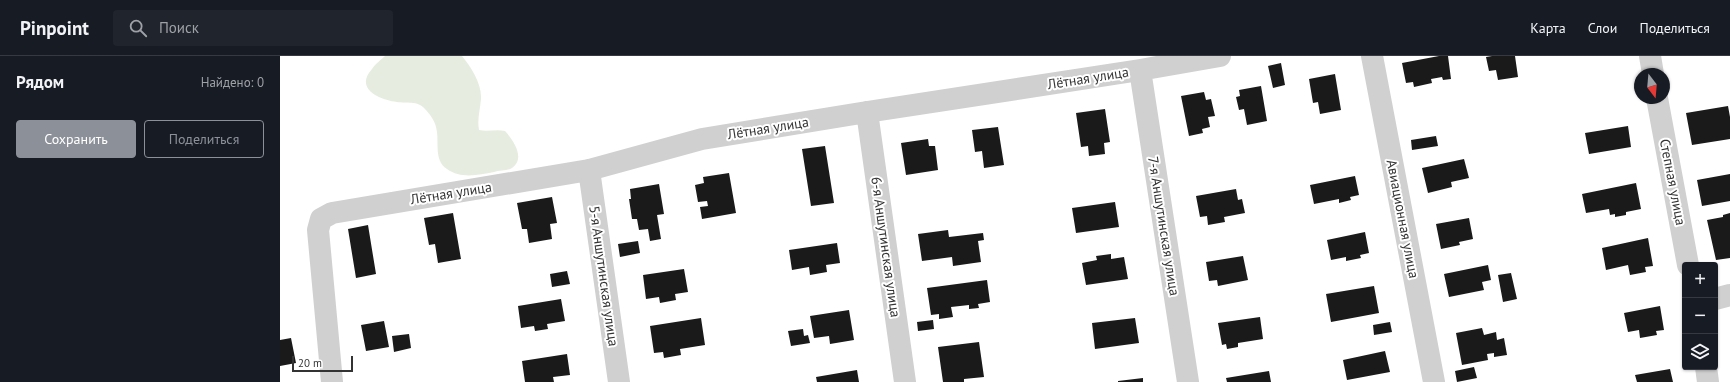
<!DOCTYPE html>
<html lang="ru">
<head>
<meta charset="utf-8">
<style>
	:root { --surface:#171b24; --page:#20242c; --text:#f1f3f6; --muted:#9ea1a6; --line:#363941; --accent:#8c9099 }
	body { margin:0; font-family:"PT Sans",sans-serif; background:var(--page); color:var(--text) }
	.controls { position:absolute; right:12px; bottom:12px; display:grid; overflow:hidden; border-radius:4px; box-shadow:0 1px 3px #0004 }
	.controls button { width:36px; height:36px; display:grid; place-items:center; padding:0; border:0; border-bottom:1px solid var(--line); background:var(--surface); color:var(--text); font:20px sans-serif }
	.compass { position:absolute; left:1354px; top:12px; width:36px; height:36px; border-radius:50%; background:var(--surface); box-shadow:0 1px 3px #0004; rotate:164deg }
	.scale { position:absolute; left:12px; bottom:10px; width:61px; box-sizing:border-box; padding-left:4px; border:2px solid #333; border-top:0; font-size:11px; line-height:14px; white-space:nowrap; color:#333; -webkit-text-stroke:3px #fff; paint-order:stroke }
	.list { margin:0; padding:0; list-style:none }
	h2 { display:flex; justify-content:space-between; align-items:center; height:52px; margin:0; padding:0 16px; font-size:17px }
	h2 small { font-size:13px; font-weight:400; color:var(--muted) }
	.actions { display:flex; gap:8px; padding:12px 16px }
	.actions a { flex:1; padding:9px 0; border:1px solid var(--accent); border-radius:4px; text-align:center; font-size:14px; color:var(--accent) }
	.actions .main { background:var(--accent); color:#fff }
	.icon { flex:none; width:22px; height:22px; fill:none; stroke:currentColor; stroke-width:2; stroke-linecap:round; stroke-linejoin:round }
	.map { position:relative; flex:none; width:1450px; height:326px; overflow:hidden }
	header { display:flex; align-items:center; gap:24px; box-sizing:border-box; height:56px; padding:0 20px; background:var(--surface); border-bottom:1px solid var(--line) }
	header strong { font-size:19px }
	nav { display:flex; gap:22px; margin-inline-start:auto; font-size:14px }
	.search { width:280px; height:36px; background:var(--page); display:flex; align-items:center; gap:10px; box-sizing:border-box; padding:0 14px; border-radius:4px; color:var(--muted); font-size:15px }
	main { display:flex }
	aside { flex:1; background:var(--surface) }
	.map>svg:first-child { display:block }
</style>
</head>
<body>
<header>
<strong>Pinpoint</strong>
<div class="search"><svg class="icon" aria-label="search" viewBox="0 0 24 24"><circle cx="10" cy="10" r="6"/><path d="M15 15l6 6"/></svg>Поиск</div>
<nav><a>Карта</a><a>Слои</a><a>Поделиться</a></nav>
</header>
<main>
<aside>
<h2>Рядом<small>Найдено: 0</small></h2>
<ul class="list">
</ul>
<div class="actions"><a class="main">Сохранить</a><a>Поделиться</a></div>
</aside>
<div class="map">
<svg width="1450" height="326" viewBox="0 0 1450 326">
	<rect width="100%" height="100%" fill="#fff"/>
	<path fill="#e6ecdf" d="M 105,0 L 182,0 C 191,11 202,28 201,43 C 200,54 197,64 199,74 C 208,76 216,73 225,75 C 233,84 246,102 232,112 C 227,115 219,114 214,116 C 198,119 181,123 167,113 C 153,104 160,85 156,71 C 155,65 149,57 145,53 C 138,44 126,48 117,46 C 100,44 74,33 92,13 C 95,8 101,4 105,0 Z"/>
	<path fill="#1a1a1a" d="M 1159,0 L 1168,0 L 1171,23 L 1163,24 L 1162,21 L 1151,23 L 1152,27 L 1134,31 L 1133,26 L 1126,27 L 1122,7 Z
		M 1212,0 L 1235,0 L 1238,21 L 1218,24 L 1216,14 L 1209,15 L 1206,1 Z
		M 1001,7 L 1005,29 L 993,32 L 988,10 Z
		M 1055,18 L 1061,54 L 1040,58 L 1038,46 L 1033,47 L 1029,23 Z
		M 981,30 L 987,65 L 967,69 L 964,53 L 959,54 L 956,41 L 960,40 L 959,34 Z
		M 924,36 L 926,44 L 931,43 L 935,60 L 928,61 L 930,71 L 922,73 L 923,77 L 909,80 L 901,40 Z
		M 1448,50 L 1450,61 L 1450,83 L 1412,89 L 1406,57 Z
		M 825,53 L 830,86 L 824,87 L 825,98 L 809,100 L 808,90 L 801,91 L 796,57 Z
		M 1348,70 L 1351,91 L 1309,98 L 1305,77 Z
		M 718,71 L 724,109 L 704,112 L 702,95 L 695,96 L 692,74 Z
		M 1156,80 L 1158,90 L 1132,94 L 1131,84 Z
		M 648,83 L 649,90 L 655,90 L 658,114 L 626,119 L 621,87 Z
		M 545,90 L 554,147 L 531,150 L 522,93 Z
		M 1184,103 L 1189,122 L 1171,126 L 1172,131 L 1148,137 L 1142,112 Z
		M 449,117 L 456,157 L 422,163 L 420,151 L 428,150 L 427,145 L 418,146 L 415,129 L 424,127 L 423,121 Z
		M 1450,118 L 1450,145 L 1422,150 L 1417,124 Z
		M 1075,120 L 1079,139 L 1070,141 L 1071,144 L 1059,147 L 1059,143 L 1034,148 L 1030,129 Z
		M 1356,127 L 1361,153 L 1346,156 L 1346,159 L 1335,161 L 1335,158 L 1330,159 L 1329,153 L 1306,157 L 1302,138 Z
		M 379,128 L 384,158 L 377,159 L 381,183 L 370,185 L 368,173 L 359,174 L 357,163 L 352,163 L 349,143 L 351,143 L 350,133 Z
		M 956,133 L 958,144 L 962,143 L 965,157 L 944,161 L 945,166 L 928,169 L 927,160 L 920,161 L 916,140 Z
		M 272,141 L 277,167 L 270,168 L 272,183 L 249,187 L 247,173 L 242,173 L 237,147 Z
		M 835,146 L 839,171 L 796,177 L 792,152 Z
		M 173,157 L 181,203 L 158,207 L 155,188 L 149,189 L 144,162 Z
		M 1450,157 L 1450,202 L 1436,204 L 1427,164 L 1443,161 L 1443,159 Z
		M 1189,162 L 1193,183 L 1179,186 L 1180,189 L 1161,193 L 1156,168 Z
		M 88,169 L 96,218 L 76,222 L 68,173 Z
		M 668,174 L 669,181 L 703,177 L 704,184 L 698,185 L 701,206 L 673,210 L 672,201 L 642,205 L 638,178 Z
		M 1085,176 L 1089,197 L 1080,199 L 1081,202 L 1066,205 L 1066,201 L 1051,204 L 1047,184 Z
		M 1368,182 L 1373,210 L 1365,211 L 1366,216 L 1350,219 L 1348,209 L 1326,214 L 1322,192 Z
		M 358,185 L 360,197 L 340,201 L 338,188 Z
		M 557,187 L 560,207 L 546,209 L 547,216 L 530,219 L 529,211 L 512,214 L 509,194 Z
		M 831,198 L 831,203 L 844,201 L 848,223 L 806,229 L 802,207 L 817,204 L 816,200 Z
		M 963,200 L 968,224 L 938,230 L 937,224 L 929,225 L 926,206 Z
		M 1208,209 L 1211,224 L 1202,226 L 1204,234 L 1169,241 L 1164,218 Z
		M 404,213 L 408,236 L 395,238 L 396,244 L 380,247 L 379,241 L 366,243 L 363,219 Z
		M 287,215 L 290,228 L 272,231 L 270,218 Z
		M 1231,217 L 1237,243 L 1223,246 L 1218,219 Z
		M 707,224 L 710,246 L 698,248 L 699,252 L 689,253 L 689,249 L 671,251 L 673,261 L 659,263 L 659,258 L 651,259 L 647,232 Z
		M 1094,230 L 1099,257 L 1051,266 L 1046,238 Z
		M 281,243 L 285,265 L 267,268 L 268,273 L 255,275 L 254,270 L 241,272 L 238,250 Z
		M 1380,250 L 1384,274 L 1376,275 L 1377,279 L 1360,282 L 1359,274 L 1348,276 L 1344,257 Z
		M 569,254 L 574,284 L 550,288 L 549,280 L 534,282 L 530,260 Z
		M 980,261 L 983,283 L 958,287 L 958,291 L 947,293 L 946,288 L 942,289 L 938,267 Z
		M 421,262 L 425,289 L 400,293 L 401,299 L 384,302 L 383,296 L 374,297 L 370,270 Z
		M 855,262 L 859,287 L 815,293 L 812,267 Z
		M 653,264 L 654,273 L 638,275 L 637,266 Z
		M 104,265 L 109,291 L 86,295 L 81,269 Z
		M 1110,266 L 1112,276 L 1094,279 L 1093,269 Z
		M 1202,272 L 1204,279 L 1216,276 L 1217,284 L 1224,282 L 1227,299 L 1214,301 L 1214,297 L 1207,298 L 1208,304 L 1182,309 L 1176,277 Z
		M 523,273 L 524,280 L 528,279 L 530,287 L 511,290 L 508,275 Z
		M 129,278 L 131,292 L 114,296 L 112,280 Z
		M 11,282 L 16,307 L 0,310 L 0,284 Z
		M 699,286 L 704,321 L 684,323 L 684,326 L 663,326 L 658,291 Z
		M 1105,295 L 1110,316 L 1067,324 L 1063,304 Z
		M 287,298 L 290,319 L 273,321 L 274,326 L 245,326 L 242,305 Z
		M 1194,311 L 1197,322 L 1177,326 L 1175,315 Z
		M 1390,313 L 1393,326 L 1357,326 L 1355,319 Z
		M 577,314 L 579,326 L 537,326 L 536,321 Z
		M 989,315 L 991,326 L 947,326 L 946,322 Z
		M 863,322 L 863,326 L 838,326 L 838,325 Z"/>
	<g fill="none" stroke-linecap="round" stroke-linejoin="round">
		<path stroke="#d0d0d0" stroke-width="22" d="M 1092,0 L 1154,326
			M 1370,0 L 1373,18
			M 860,14 L 908,326
			M 1377,42 L 1408,209
			M 587,56 L 625,326
			M 309,114 L 339,326
			M 1435,243 L 1450,239
			M 1426,311 L 1428,326
			M 52,326 L 38,174 L 41,163 L 52,157 L 309,114 L 422,83 L 587,56 L 860,14 L 940,0"/>
	</g>
	<g text-anchor="middle" dominant-baseline="central" stroke-width="4" stroke-linejoin="round" paint-order="stroke">
		<g font-size="14" fill="#333" stroke="#fff">
			<text transform="translate(808 22) rotate(-9)">Лётная улица</text>
			<text transform="translate(488 72) rotate(-9)">Лётная улица</text>
			<text transform="translate(1393 126) rotate(79)">Степная улица</text>
			<text transform="translate(171 137) rotate(-9)">Лётная улица</text>
			<text transform="translate(1123 163) rotate(79)">Авиационная улица</text>
			<text transform="translate(884 170) rotate(81)">7-я Аншутинская улица</text>
			<text transform="translate(606 191) rotate(82)">6-я Аншутинская улица</text>
			<text transform="translate(324 220) rotate(82)">5-я Аншутинская улица</text>
		</g>
	</g>
</svg>
<div class="controls">
<button>+</button>
<button>−</button>
<button><svg class="icon" aria-label="layers" viewBox="0 0 24 24"><path d="M12 4l9 5-9 5-9-5zM3 14l9 5 9-5"/></svg></button>
</div>
<svg class="compass" viewBox="-18 -18 36 36"><path d="M0-13l5 13h-10z" fill="#e53935"/><path d="M0 13l5-13h-10z" fill="#9ea1a6"/></svg>
<div class="scale">20 m</div>
</div>
</main>
</body>
</html>
